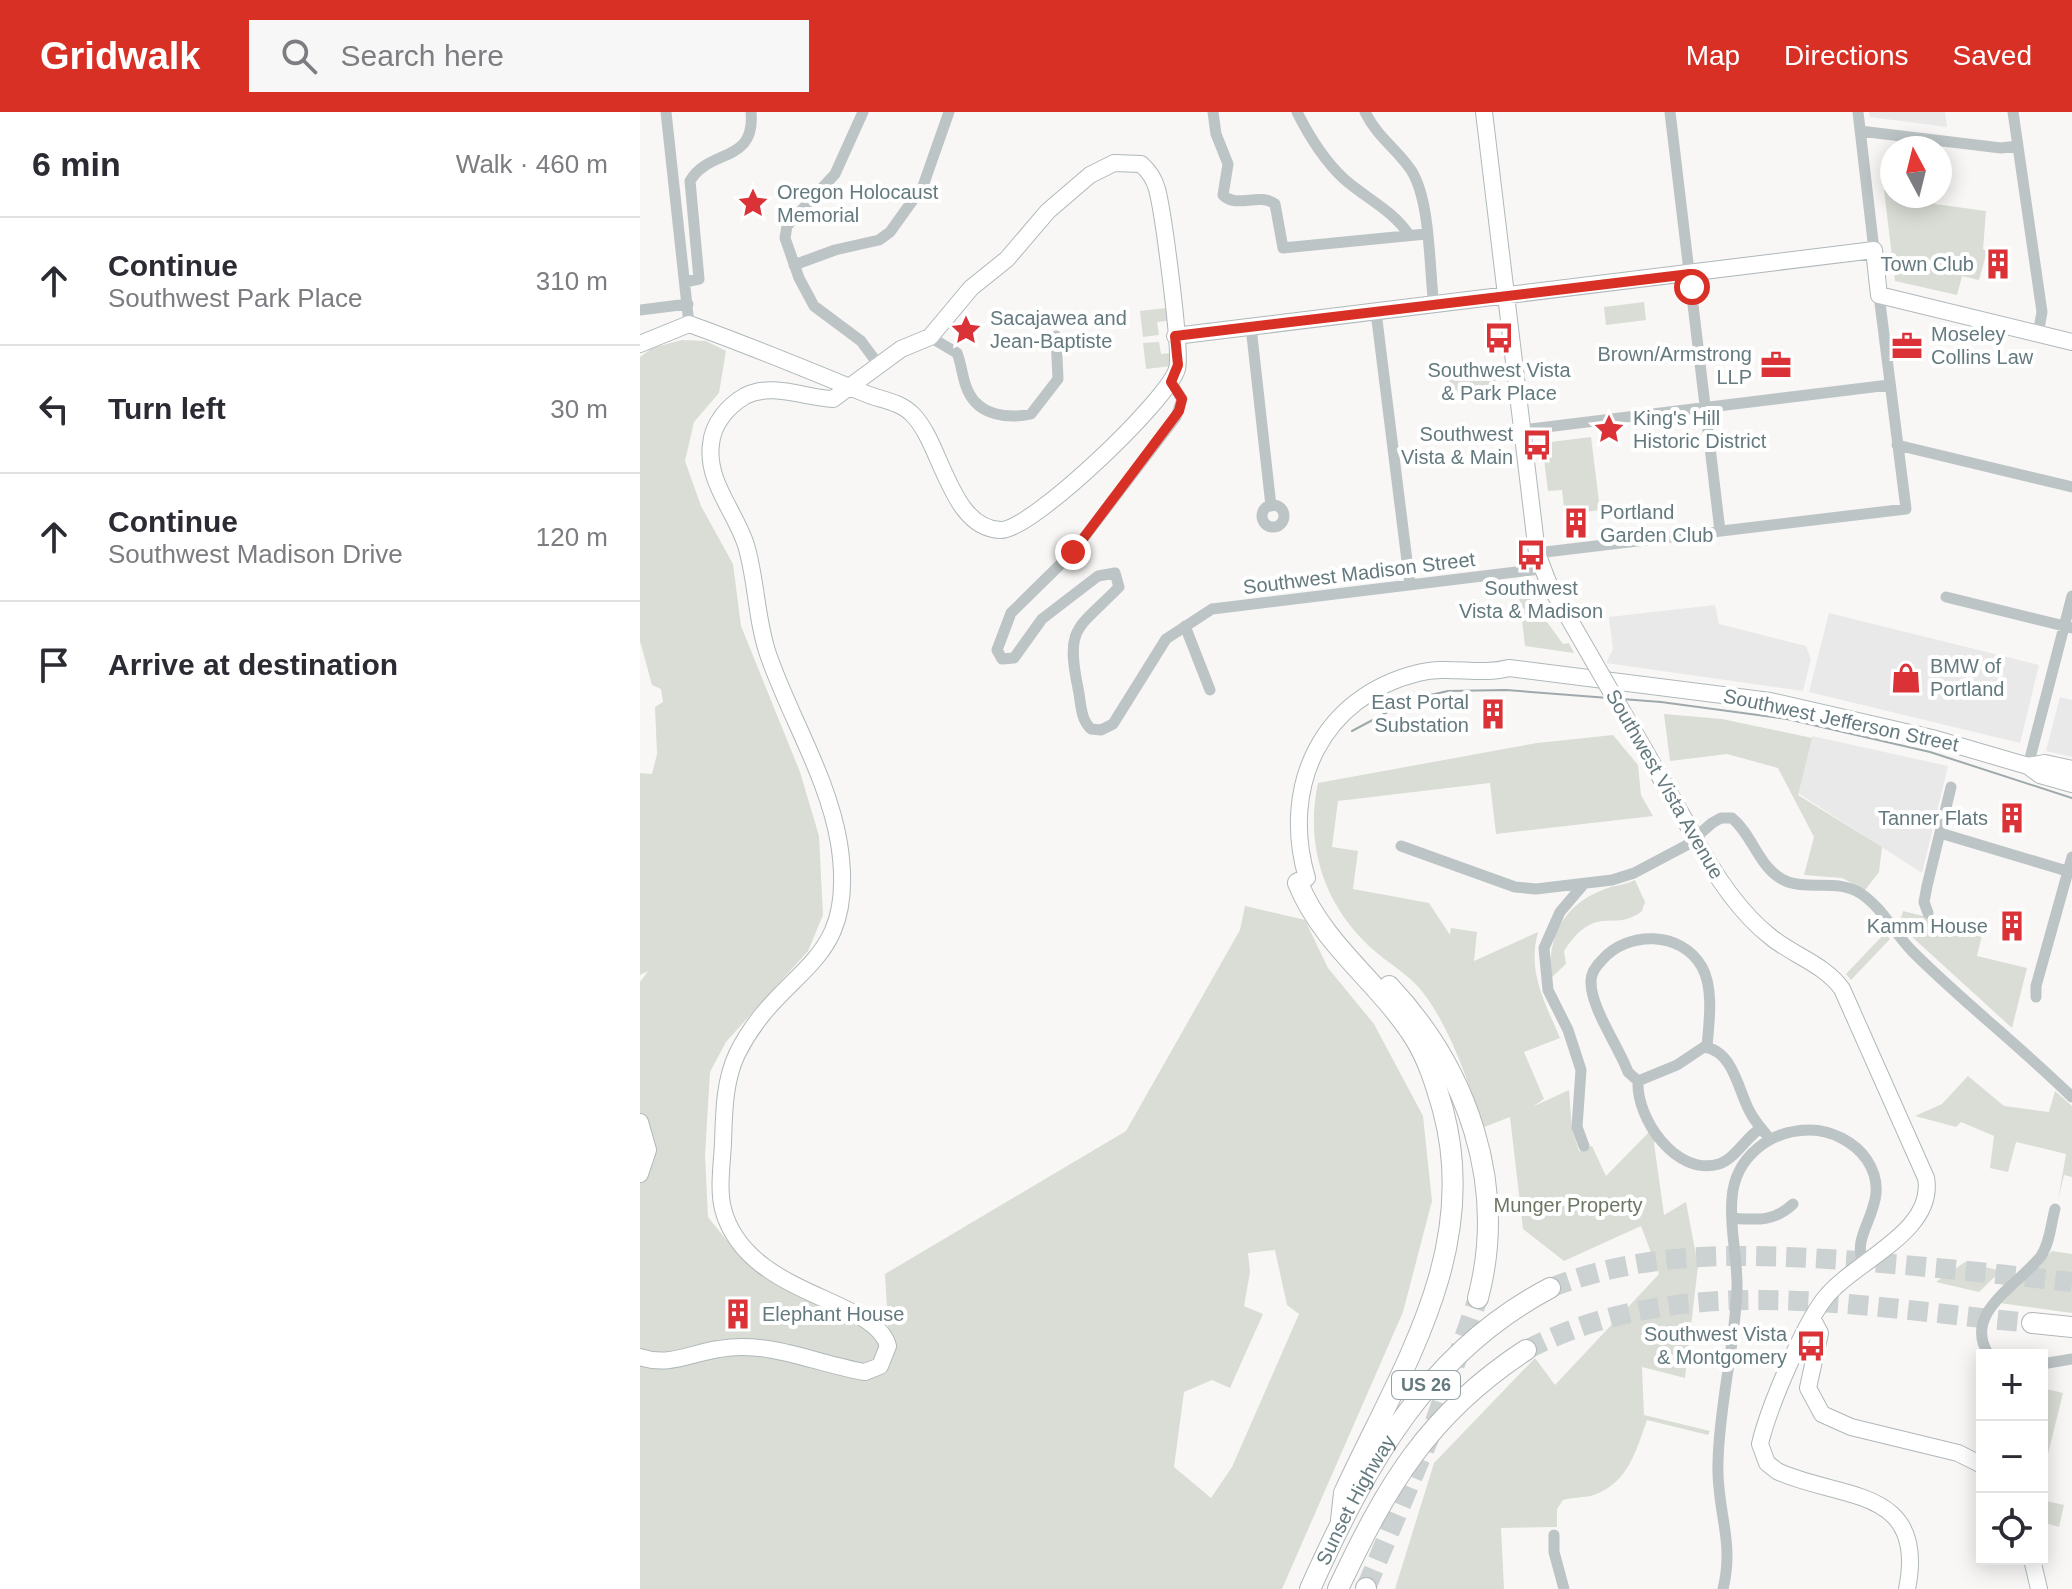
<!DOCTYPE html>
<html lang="en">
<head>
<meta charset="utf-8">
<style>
	:root { --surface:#fff; --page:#f7f7f7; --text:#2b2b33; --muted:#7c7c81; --line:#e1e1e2; --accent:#d93025 }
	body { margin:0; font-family:Helvetica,sans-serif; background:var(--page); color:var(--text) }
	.controls { position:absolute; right:24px; bottom:24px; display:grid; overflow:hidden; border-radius:0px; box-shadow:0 4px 20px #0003 }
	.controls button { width:72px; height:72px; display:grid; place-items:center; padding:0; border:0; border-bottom:2px solid var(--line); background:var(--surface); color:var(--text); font:40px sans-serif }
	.compass { position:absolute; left:1240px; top:24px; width:72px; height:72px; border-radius:50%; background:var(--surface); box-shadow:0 4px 20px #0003; rotate:353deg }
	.stop { position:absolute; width:24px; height:24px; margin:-18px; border:6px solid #d93025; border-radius:50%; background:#fff }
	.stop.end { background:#d93025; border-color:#fff; box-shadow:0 2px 8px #0008 }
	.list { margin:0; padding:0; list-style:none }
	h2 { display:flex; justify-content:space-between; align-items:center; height:104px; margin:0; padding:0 32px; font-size:34px }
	h2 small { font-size:26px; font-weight:400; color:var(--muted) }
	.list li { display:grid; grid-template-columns:52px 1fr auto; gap:24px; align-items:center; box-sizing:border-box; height:128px; padding:0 32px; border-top:2px solid var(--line) }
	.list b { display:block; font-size:30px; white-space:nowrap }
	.list p { margin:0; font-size:26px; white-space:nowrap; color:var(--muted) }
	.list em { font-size:26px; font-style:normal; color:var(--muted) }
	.icon { flex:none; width:44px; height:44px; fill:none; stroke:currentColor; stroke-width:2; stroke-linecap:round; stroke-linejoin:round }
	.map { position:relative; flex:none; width:1432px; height:1477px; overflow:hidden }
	header { display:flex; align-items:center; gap:48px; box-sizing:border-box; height:112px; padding:0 40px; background:var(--accent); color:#fff }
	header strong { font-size:38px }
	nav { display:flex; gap:44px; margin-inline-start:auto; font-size:28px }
	.search { width:560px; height:72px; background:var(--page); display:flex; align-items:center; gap:20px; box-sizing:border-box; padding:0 28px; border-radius:0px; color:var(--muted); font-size:30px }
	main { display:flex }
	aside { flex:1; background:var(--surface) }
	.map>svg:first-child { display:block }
</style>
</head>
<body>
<header>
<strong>Gridwalk</strong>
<div class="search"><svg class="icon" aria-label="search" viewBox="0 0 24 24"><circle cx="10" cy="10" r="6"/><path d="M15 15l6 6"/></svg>Search here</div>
<nav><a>Map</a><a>Directions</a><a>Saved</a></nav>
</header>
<main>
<aside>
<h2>6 min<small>Walk · 460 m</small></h2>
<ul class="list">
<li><svg class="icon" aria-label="ahead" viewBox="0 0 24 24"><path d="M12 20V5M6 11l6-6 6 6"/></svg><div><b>Continue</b><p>Southwest Park Place</p></div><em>310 m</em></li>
<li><svg class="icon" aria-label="left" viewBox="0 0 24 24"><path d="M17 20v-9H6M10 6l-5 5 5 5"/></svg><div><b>Turn left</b></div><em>30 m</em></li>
<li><svg class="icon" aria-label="ahead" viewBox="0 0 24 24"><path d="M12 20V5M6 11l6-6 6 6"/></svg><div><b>Continue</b><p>Southwest Madison Drive</p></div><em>120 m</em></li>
<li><svg class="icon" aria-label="arrive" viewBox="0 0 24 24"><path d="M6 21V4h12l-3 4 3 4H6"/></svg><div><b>Arrive at destination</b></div></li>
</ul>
</aside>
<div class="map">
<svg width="1432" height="1477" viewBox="0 0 1432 1477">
	<rect width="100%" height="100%" fill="#f8f7f5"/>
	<path fill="#e9e9e9" d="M 1229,0 L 1305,0 L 1307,15 L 1230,5 Z
		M 1075,493 L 1079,512 L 1166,534 L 1171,547 L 1163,579 L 966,551 L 973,537 L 969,505 Z
		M 1189,501 L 1399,553 L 1380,631 L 1169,580 Z
		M 1420,585 L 1432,588 L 1432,645 L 1406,639 Z
		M 1172,624 L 1308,654 L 1282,761 L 1158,681 Z"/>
	<path fill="#d9ddd5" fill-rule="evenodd" d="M 1252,77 L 1252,84 L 1293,84 L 1295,92 L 1346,99 L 1343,137 L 1347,139 L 1339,168 L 1322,164 L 1317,183 L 1255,169 L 1244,78 Z
		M 1004,190 L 1006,208 L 966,213 L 964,195 Z
		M 526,196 L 527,209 L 517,210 L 519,223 L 503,225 L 500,199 Z
		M 42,228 L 66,229 L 86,239 L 79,281 L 54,310 L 45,349 L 61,394 L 93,452 L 101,514 L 160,660 L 179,724 L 183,803 L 168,839 L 86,930 L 70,960 L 65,1043 L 68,1105 L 99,1144 L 132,1168 L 249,1230 L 245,1162 L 486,1019 L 600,818 L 605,794 L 665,808 L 688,856 L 734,912 L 783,1004 L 792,1089 L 763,1200 L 642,1477 L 0,1477 L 0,870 L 8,859 L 0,863 L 0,661 L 12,662 L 17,642 L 15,595 L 23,590 L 21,577 L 12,573 L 0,529 L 0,245 L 12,236 ZM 635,1138 L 647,1193 L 659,1202 L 592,1355 L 571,1386 L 534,1355 L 544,1280 L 572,1268 L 590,1276 L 623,1202 L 604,1194 L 610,1160 L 608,1141 Z
		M 519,230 L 521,242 L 531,241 L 532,254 L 506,257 L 503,231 Z
		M 854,253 L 857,277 L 811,282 L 808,258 Z
		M 951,325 L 960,398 L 929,402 L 928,396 L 924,396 L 922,378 L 908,379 L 902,331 Z
		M 886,481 L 923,532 L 929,531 L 934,541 L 885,534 L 879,482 Z
		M 1024,602 L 1082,607 L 1172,626 L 1158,683 L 1242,735 L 1239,760 L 1225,778 L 1202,766 L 1164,763 L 1174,725 L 1138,656 L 1087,642 L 1030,649 Z
		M 973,623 L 998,653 L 1001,683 L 1013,704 L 856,722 L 850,671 L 698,689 L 692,735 L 718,739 L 713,777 L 789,791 L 810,823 L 811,816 L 837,820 L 834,849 L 898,820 C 887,861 905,890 920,926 L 884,940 L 904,987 L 892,995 L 929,978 L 932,1017 L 939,1039 L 952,1034 L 966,1064 L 1013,1016 L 1018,1025 L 1014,1031 L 1024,1103 L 1046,1090 L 1058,1154 L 1045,1266 L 1002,1255 L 1004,1303 L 1070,1319 L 1068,1323 L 1007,1308 C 996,1339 988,1371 954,1383 C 944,1386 933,1385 923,1388 L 917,1397 L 917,1415 L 861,1416 L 864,1477 L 755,1477 L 794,1351 L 895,1246 L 915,1273 L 1019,1162 L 1001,1114 L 924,1149 L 883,1117 L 870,1005 L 844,1015 C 828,972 814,924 787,886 C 774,866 755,856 737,841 C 686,798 664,736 678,671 L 897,631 Z
		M 995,768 L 1005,790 L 1002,799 C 973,822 957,789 924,839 L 926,852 L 911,866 C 907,824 924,792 965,777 C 975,773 985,773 995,768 Z
		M 1263,799 L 1343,819 L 1337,844 L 1387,856 L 1372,916 L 1259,813 Z
		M 1245,821 L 1250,827 L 1211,868 L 1206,862 Z
		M 1328,964 L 1364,994 L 1409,1000 L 1415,979 L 1432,994 L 1432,1065 L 1424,1063 L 1418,1088 L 1426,1042 L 1376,1030 L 1368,1060 L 1350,1056 L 1354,1024 L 1321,1010 L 1316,1015 L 1275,1004 L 1302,992 Z
		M 1412,1139 L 1432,1142 L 1432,1201 L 1360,1191 Z
		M 1325,1150 L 1361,1159 L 1339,1180 L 1296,1170 Z
		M 1402,1276 L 1423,1281 L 1402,1366 Z
		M 1402,1388 L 1424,1393 L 1419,1415 L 1402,1410 Z"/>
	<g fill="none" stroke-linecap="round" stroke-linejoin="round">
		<path stroke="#ccd2d2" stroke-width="20" stroke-dasharray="20 10" stroke-linecap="butt" d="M 910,1176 C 1012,1136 1112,1142 1218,1149 C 1290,1155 1361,1162 1432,1170
			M 886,1238 C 1046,1156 1221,1196 1392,1211
			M 726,1476 L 790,1324 L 838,1186"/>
		<g stroke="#afb8ba" stroke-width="18">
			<path id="secondary" d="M 844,0 L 897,441 L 908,470
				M 535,224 L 1234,138 L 1239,183 L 1432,230
				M 0,232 L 49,212 C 108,233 166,257 224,281 C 240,288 260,289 273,303 C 302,332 310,417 361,418 C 392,418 528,288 537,257 C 542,239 523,100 517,77 C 514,66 509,59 501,52 L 474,51 L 450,63 L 408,99 L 367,147 L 331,176 L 290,225 L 261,237 L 193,287 C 165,286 132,270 105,284 C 88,294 73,311 71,332 C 66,369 95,399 106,433 C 117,470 116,509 129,545 C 151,607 188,666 199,731 C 219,858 142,851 97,942 C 84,970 84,1001 83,1031 C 82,1052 78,1077 83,1097 C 106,1185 235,1185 248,1234 L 240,1254 L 225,1260 C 176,1252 130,1228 79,1237 C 51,1241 29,1255 0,1245
				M 1388,654 L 1405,651 L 1432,657
				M 1050,717 C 1070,756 1097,799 1132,826 C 1155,844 1185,853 1202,877 L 1286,1066 C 1296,1120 1214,1149 1185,1186 C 1163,1214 1128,1297 1120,1332 L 1127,1351 L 1137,1359 C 1198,1388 1288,1373 1267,1477
				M 667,766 C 640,675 681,585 778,561 C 809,553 840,564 869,556 L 1130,589 L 1292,626 L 1388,654 L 1400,663 L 1432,672
				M 0,1010 L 8,1038 L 0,1062
				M 1172,1206 L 1180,1221 L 1168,1276 L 1182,1302 L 1211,1315 L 1318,1341 L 1342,1353
				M 1392,1447 L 1399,1477"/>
		</g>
		<g stroke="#b1b7b9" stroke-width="22">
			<g id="highway">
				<path d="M 658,771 C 683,833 739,870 774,925 C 788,947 796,973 803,998 C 841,1139 761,1257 704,1381 L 701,1408"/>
				<path d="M 749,874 C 827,957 868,1072 838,1186"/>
				<path d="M 1392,1211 L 1432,1215"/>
				<path id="s1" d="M 670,1477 C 726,1353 786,1241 910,1176"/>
				<path d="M 698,1477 C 747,1373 788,1302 886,1238"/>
				<path d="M 726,1477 L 726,1476"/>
			</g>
		</g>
		<path stroke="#bdc4c5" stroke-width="11" d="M 26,0 L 49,212
			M 223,0 L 195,62 L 147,114 L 145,126 L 159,166 L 174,194 L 221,229 L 238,252
			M 573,0 L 576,22 L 588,52 L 583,83 C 597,97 619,80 635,92 L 643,136 L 786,122
			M 657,0 C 669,24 683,47 703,66 C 725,86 753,98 769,123
			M 725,0 C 738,26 756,36 771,58 C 791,89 789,157 794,194
			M 1030,0 L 1080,419
			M 1218,0 L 1234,138
			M 1373,0 L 1402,200 L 1398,222
			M 1220,19 L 1361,36 L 1378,34
			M 154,153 L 195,138 L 239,128 L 250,120 L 283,74 L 309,0
			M 45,170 L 59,167 L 50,69 C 69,36 116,52 111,0
			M 0,198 L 48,192
			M 736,200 L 770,473
			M 611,215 L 631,394
			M 290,225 L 317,241 C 322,253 322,267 328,279 C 339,304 369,307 391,302 L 418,267 L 416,224
			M 531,270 L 542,287 L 536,305 L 433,440 L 371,501 L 357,538 L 362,547 L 374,546 L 402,507 L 458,464 L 475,461 L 479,475 C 438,517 425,514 438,576 C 441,590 440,607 451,617 L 461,618 L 473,612 L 526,527 L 572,497 L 901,457
			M 882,318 L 1249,273
			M 1257,333 L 1432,375
			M622 404a11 11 0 1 1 22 0a11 11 0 1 1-22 0Z
			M 897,441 L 1266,397 L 1239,183
			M 1306,485 L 1432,516
			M 545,514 L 570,578
			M 1388,654 L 1432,484
			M 1300,721 L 1427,759
			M 761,734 L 875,775 L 896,777 L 972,768 L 994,761 L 1047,733 L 1072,711 L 1081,706 L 1092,706 C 1114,724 1119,759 1148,770 C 1171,778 1197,767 1220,781 C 1243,796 1254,821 1273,840 C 1323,890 1381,935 1432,985
			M 943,773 L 920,800 L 904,836 L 908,878 L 928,918 L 941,958 L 937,1015 L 944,1034
			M 1288,801 L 1284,790 L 1287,774 L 1311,675
			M 1396,885 L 1396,874 L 1432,745
			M 998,969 L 988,960 C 979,935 950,895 951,869 C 951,861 956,854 962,848 C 987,819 1041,818 1062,855 C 1074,877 1069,911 1067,934
			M 1121,1016 C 1106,1025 1095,1047 1079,1052 C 1036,1065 996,1006 998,969 L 1037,953 L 1064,935 C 1094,939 1098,979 1110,1000 C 1115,1010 1123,1018 1129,1026
			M 1092,1106 C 1117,1108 1134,1110 1153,1092
			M 1349,1243 C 1321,1201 1379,1173 1401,1144 C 1410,1131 1411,1111 1415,1097
			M 1402,1252 L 1432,1247
			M 914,1423 L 914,1440 L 924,1477
			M 1083,1477 C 1095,1428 1076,1398 1078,1351 C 1079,1293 1095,1235 1097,1177 C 1098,1147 1089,1116 1092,1086 C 1095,1045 1130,1018 1170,1018 C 1191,1018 1215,1030 1227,1048 C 1255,1091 1209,1119 1223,1150"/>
		<use href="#secondary" stroke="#fff" stroke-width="16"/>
		<use href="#highway" stroke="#fff" stroke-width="20"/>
		<path stroke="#9fa9ac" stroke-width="2" d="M 712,619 L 772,587 L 808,579 L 866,578 L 1021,590 L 1147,607 L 1290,640 L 1432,686"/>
		<g stroke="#afb8ba" stroke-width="18" stroke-linecap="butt">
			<path id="secondary-bridge" d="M 908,470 L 1050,717"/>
		</g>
		<use href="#secondary-bridge" stroke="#fff" stroke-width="16"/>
	</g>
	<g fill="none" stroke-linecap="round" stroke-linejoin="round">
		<path stroke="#d93025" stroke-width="10" d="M 433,440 L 539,299 L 542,287 L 531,270 L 538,253 L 535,224 L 1050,162 L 1052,175"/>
	</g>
	<defs>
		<g id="sight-bare" transform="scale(2.4)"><path d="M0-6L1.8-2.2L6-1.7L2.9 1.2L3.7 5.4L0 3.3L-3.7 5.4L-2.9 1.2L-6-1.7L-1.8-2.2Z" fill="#db3238" stroke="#fff" stroke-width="2.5" paint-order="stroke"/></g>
		<g id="building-bare" transform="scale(2.4)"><path d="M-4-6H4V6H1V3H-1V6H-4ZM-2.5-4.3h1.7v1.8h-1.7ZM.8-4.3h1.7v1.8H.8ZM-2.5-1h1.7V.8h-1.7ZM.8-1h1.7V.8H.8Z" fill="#db3238" stroke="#fff" stroke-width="2.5" paint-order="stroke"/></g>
		<g id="bus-bare" transform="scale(2.4)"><path d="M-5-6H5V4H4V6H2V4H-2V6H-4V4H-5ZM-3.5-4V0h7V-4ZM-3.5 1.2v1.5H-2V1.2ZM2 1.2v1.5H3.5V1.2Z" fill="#db3238" stroke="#fff" stroke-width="2.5" paint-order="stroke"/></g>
		<g id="office-bare" transform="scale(2.4)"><path d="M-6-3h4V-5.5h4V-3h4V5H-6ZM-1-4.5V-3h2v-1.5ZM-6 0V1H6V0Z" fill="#db3238" stroke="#fff" stroke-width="2.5" paint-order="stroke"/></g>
		<g id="shop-bare" transform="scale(2.4)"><path d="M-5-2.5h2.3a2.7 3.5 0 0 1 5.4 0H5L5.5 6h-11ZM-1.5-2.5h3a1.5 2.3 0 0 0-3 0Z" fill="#db3238" stroke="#fff" stroke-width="2.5" paint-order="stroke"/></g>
	</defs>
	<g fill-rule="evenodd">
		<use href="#sight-bare" x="113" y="91"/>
		<use href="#building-bare" x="1358" y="152"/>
		<use href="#sight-bare" x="326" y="218"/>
		<use href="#bus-bare" x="859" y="226"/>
		<use href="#office-bare" x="1267" y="234"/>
		<use href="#office-bare" x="1136" y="253"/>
		<use href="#sight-bare" x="969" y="317"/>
		<use href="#bus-bare" x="897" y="333"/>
		<use href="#building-bare" x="936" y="411"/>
		<use href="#bus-bare" x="891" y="443"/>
		<use href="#shop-bare" x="1266" y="566"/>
		<use href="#building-bare" x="853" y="602"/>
		<use href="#building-bare" x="1372" y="706"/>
		<use href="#building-bare" x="1372" y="814"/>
		<use href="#building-bare" x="98" y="1202"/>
		<use href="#bus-bare" x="1171" y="1234"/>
	</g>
	<g text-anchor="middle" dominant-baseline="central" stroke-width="8" stroke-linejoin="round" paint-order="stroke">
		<rect fill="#fff" stroke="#92a2a5" stroke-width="2" x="752" y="1259" width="68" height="28" rx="6"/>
		<g font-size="18" font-weight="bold" fill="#647a7f">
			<text x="786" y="1273">US 26</text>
		</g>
		<g font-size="20" fill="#647a7f" stroke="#fff" text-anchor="start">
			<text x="137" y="80">Oregon Holocaust<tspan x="137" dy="23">Memorial</tspan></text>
			<text x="1334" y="152" text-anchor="end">Town Club</text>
			<text x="350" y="206">Sacajawea and<tspan x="350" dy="23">Jean-Baptiste</tspan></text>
			<text x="1291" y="222">Moseley<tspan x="1291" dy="23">Collins Law</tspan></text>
			<text x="1112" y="242" text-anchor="end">Brown/Armstrong<tspan x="1112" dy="23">LLP</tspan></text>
			<text x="859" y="258" text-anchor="middle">Southwest Vista<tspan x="859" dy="23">&amp; Park Place</tspan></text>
			<text x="993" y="306">King's Hill<tspan x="993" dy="23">Historic District</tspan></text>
			<text x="873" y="322" text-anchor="end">Southwest<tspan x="873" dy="23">Vista &amp; Main</tspan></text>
			<text x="960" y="400">Portland<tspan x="960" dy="23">Garden Club</tspan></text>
			<text x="891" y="476" text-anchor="middle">Southwest<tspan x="891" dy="23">Vista &amp; Madison</tspan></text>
			<text x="1290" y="554">BMW of<tspan x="1290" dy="23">Portland</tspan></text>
			<text x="829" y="590" text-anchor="end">East Portal<tspan x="829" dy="23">Substation</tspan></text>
			<text x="1348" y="706" text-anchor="end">Tanner Flats</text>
			<text x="1348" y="814" text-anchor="end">Kamm House</text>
			<text x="122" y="1202">Elephant House</text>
			<text x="1147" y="1222" text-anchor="end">Southwest Vista<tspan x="1147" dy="23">&amp; Montgomery</tspan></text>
		</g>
		<g font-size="20" fill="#647a7f" stroke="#fff">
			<text transform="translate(719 461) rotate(-7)">Southwest Madison Street</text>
			<text transform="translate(1201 608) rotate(12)">Southwest Jefferson Street</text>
			<text transform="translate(1025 672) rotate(60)">Southwest Vista Avenue</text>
			<text stroke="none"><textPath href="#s1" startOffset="100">Sunset Highway</textPath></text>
		</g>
		<g font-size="20" fill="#6c7763" stroke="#fff">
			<text x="928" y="1093">Munger Property</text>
		</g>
	</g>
</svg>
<div class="controls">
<button>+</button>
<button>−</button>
<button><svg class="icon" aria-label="locate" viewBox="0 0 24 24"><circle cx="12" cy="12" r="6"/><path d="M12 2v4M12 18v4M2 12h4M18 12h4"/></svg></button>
</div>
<svg class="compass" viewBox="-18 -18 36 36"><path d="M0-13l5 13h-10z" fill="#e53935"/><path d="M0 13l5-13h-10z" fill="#7c7c81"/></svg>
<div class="stop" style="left:1052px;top:175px"></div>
<div class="stop end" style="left:433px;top:440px"></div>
</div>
</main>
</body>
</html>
